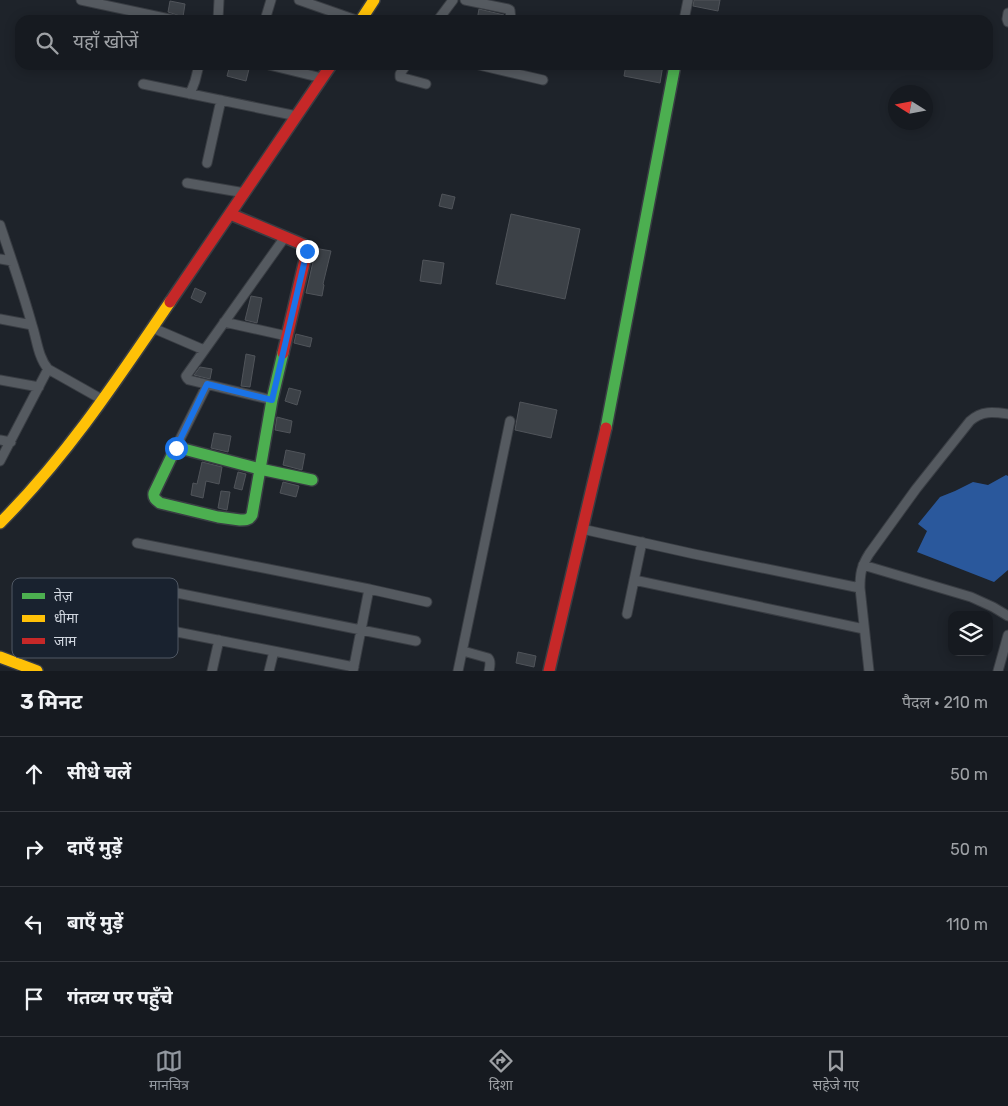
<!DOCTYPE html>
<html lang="hi">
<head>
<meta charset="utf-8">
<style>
	:root { --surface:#161a20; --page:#23272d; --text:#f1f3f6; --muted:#9ea1a5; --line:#35383e; --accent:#9298a0 }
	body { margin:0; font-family:Rubik,"Noto Sans Devanagari",sans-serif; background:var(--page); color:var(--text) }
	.controls { position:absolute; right:15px; bottom:15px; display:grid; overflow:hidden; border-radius:10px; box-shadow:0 2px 12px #0003 }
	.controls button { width:45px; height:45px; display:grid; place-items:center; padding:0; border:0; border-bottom:1px solid var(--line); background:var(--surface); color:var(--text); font:25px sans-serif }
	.compass { position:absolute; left:888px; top:85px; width:45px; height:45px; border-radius:50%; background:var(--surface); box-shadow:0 2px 12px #0003; rotate:281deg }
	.stop { position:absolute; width:15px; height:15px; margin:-11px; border:4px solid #1a73e8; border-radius:50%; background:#fff }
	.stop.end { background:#1a73e8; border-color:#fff; box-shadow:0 1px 5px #0008 }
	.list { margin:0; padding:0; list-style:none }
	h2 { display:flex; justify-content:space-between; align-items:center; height:65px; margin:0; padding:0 20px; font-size:21px }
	h2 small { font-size:16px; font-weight:400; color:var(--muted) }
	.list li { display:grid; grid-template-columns:32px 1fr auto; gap:15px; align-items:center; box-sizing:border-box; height:75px; padding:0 20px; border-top:1px solid var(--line) }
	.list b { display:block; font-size:19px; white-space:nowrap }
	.list em { font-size:16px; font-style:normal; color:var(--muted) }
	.icon { flex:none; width:28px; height:28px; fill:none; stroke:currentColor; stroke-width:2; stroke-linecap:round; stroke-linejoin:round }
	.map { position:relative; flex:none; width:1008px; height:671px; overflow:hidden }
	.search { position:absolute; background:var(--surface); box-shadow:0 2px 12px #0003; left:15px; right:15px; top:15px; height:55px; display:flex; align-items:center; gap:12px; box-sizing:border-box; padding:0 18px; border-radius:15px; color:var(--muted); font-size:19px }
	.sheet { height:365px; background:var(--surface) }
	nav { display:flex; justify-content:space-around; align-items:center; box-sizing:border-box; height:70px; border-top:1px solid var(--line); background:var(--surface); font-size:14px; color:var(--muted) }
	nav a { display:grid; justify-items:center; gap:2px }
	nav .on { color:var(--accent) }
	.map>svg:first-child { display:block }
</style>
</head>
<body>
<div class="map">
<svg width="1008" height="671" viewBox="0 0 1008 671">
	<rect width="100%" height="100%" fill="#1e232a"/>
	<path fill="#2a589c" d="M 1006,475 L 1008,476 L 1008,570 L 994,582 L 917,552 L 927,531 L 918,524 L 940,497 L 955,491 L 973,482 L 988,485 Z"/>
	<path fill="#3c4147" stroke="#50545a" d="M 694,0 L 720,0 L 718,11 L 693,6 Z
		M 170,1 L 185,4 L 183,17 L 168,12 Z
		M 479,9 L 504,15 L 505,20 L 477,20 Z
		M 230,65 L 250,65 L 246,81 L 227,76 Z
		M 626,65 L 663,65 L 660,83 L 624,76 Z
		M 442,194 L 455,197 L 452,209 L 439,206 Z
		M 511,214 L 580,229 L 565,299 L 496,284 Z
		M 314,248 L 331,251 L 323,284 L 324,285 L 322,296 L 306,293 L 315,253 Z
		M 423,260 L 444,263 L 441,284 L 420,281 Z
		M 195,288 L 206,293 L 201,303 L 191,298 Z
		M 251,296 L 262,298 L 257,323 L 245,320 Z
		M 296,334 L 312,338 L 310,347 L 294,343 Z
		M 246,354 L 255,356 L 250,387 L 241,386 Z
		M 200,367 L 212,369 L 210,379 L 194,375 Z
		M 289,388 L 301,391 L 297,405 L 285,401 Z
		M 520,402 L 557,410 L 551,438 L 515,430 Z
		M 277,417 L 292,421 L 290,433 L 275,430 Z
		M 214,433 L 231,436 L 228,452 L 211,448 Z
		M 286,450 L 305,454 L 302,470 L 283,465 Z
		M 202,462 L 222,467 L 219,484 L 206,481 L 203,498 L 191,495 L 193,483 L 197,484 Z
		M 238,472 L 246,474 L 242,490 L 234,488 Z
		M 283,482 L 299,486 L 296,497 L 280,493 Z
		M 221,491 L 230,492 L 227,510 L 218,508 Z
		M 518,652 L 536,656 L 534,667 L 516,663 Z"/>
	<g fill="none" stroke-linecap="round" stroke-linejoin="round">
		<g stroke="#393d43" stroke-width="11">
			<path id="street" d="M 81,0 L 174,20
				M 299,0 L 356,20
				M 465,0 L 508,9 L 510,10 L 511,20
				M 1008,13 L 1007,19 L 1008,22
				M 218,20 L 219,0
				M 265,20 L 271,0
				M 438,20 L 453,0
				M 684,20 L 688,0
				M 269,65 L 322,78
				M 406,65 L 400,74 L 400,77 L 426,84
				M 479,65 L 543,80
				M 143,84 L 297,116
				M 190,94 L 195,81 L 199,65
				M 207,163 L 221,100
				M 187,183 L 245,193
				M 0,225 C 11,258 23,292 32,325 C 37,340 38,357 48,369 L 103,400
				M 0,259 L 12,261
				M 0,319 L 32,325
				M 224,322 L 287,336
				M 153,328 L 204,350
				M 0,380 L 39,387
				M 272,400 L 189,380 L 187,378 L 186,376 L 285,237
				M 0,440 L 11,442
				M 176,447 L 207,385
				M 0,461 L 48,369
				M 582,529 L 694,554 L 860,588
				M 137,543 L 369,589 L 353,671
				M 863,565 L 971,597 L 993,607 L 1008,616
				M 634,580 L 864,629
				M 152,588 L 416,641
				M 369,589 L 427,602
				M 627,614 L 642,542
				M 157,628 L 354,667
				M 463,651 L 488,658 C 491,661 490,666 489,671
				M 212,671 L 219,640
				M 269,671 L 274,651
				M 458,671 L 510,421
				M 869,671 L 860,588 C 860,574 861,567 869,554 L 916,489 L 970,421 C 982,410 994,412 1008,414
				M 998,671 L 1008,635"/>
		</g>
		<g stroke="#393d43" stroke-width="14">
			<path id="fast" d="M 283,353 L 272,400 L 252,515 C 249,520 246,520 240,520 L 218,517 L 160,503 C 156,500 153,498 154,493 L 176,447 L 260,469 L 312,480
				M 606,428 L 675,65"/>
		</g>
		<g stroke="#393d43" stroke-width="14">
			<path id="slow" d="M 361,20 L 374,0
				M 0,523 C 67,456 117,380 170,302
				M 0,657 L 37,671"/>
		</g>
		<g stroke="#393d43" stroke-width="14">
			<path id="jam" d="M 230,214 L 304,245 L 307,251 L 283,353
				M 170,302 L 331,65
				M 549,671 L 606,428"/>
		</g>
		<use href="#street" stroke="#555a60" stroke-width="9"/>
		<use href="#fast" stroke="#4caf50" stroke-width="11"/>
		<use href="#slow" stroke="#ffc107" stroke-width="11"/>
		<use href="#jam" stroke="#c62828" stroke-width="11"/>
	</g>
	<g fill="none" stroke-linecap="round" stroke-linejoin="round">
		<path stroke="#1a73e8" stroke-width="6" d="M 176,448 L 207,384 L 272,400 L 307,251"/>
	</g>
	<rect x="12" y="578" width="166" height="80" rx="8" fill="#19222f" stroke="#505864" stroke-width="1"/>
	<rect x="22" y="593" width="23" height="6" fill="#4caf50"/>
	<rect x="22" y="615" width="23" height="7" fill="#ffc107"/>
	<rect x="22" y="638" width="23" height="6" fill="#c62828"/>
	<g font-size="14" fill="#d1d7e0">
		<text x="54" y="601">तेज़</text>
		<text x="54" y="623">धीमा</text>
		<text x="54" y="646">जाम</text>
	</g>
</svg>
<div class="controls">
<button><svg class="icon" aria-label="layers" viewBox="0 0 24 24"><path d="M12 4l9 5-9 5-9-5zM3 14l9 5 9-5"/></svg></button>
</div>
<svg class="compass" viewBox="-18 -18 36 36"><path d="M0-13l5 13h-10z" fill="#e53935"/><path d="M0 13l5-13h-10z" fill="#9ea1a5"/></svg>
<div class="stop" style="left:176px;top:448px"></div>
<div class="stop end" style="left:307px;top:251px"></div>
<div class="search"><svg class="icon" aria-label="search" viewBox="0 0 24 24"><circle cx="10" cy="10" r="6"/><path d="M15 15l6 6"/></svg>यहाँ खोजें</div>
</div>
<section class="sheet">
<h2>3 मिनट<small>पैदल · 210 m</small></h2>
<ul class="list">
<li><svg class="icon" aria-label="ahead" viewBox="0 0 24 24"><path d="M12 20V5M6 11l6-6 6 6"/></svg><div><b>सीधे चलें</b></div><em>50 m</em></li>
<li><svg class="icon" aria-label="right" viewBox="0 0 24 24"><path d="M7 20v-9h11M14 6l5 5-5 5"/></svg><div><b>दाएँ मुड़ें</b></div><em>50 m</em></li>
<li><svg class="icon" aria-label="left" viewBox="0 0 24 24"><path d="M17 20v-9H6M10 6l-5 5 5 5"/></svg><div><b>बाएँ मुड़ें</b></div><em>110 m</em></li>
<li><svg class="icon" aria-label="arrive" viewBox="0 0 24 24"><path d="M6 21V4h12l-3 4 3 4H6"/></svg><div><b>गंतव्य पर पहुँचे</b></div></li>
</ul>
</section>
<nav>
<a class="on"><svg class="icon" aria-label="map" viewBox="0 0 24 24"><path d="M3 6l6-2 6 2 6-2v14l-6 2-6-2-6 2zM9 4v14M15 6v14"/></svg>मानचित्र</a>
<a><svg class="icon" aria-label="directions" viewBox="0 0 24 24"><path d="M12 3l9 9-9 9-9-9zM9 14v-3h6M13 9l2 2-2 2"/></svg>दिशा</a>
<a><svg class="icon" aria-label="saved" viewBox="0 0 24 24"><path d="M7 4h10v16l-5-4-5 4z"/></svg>सहेजे गए</a>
</nav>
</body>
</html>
